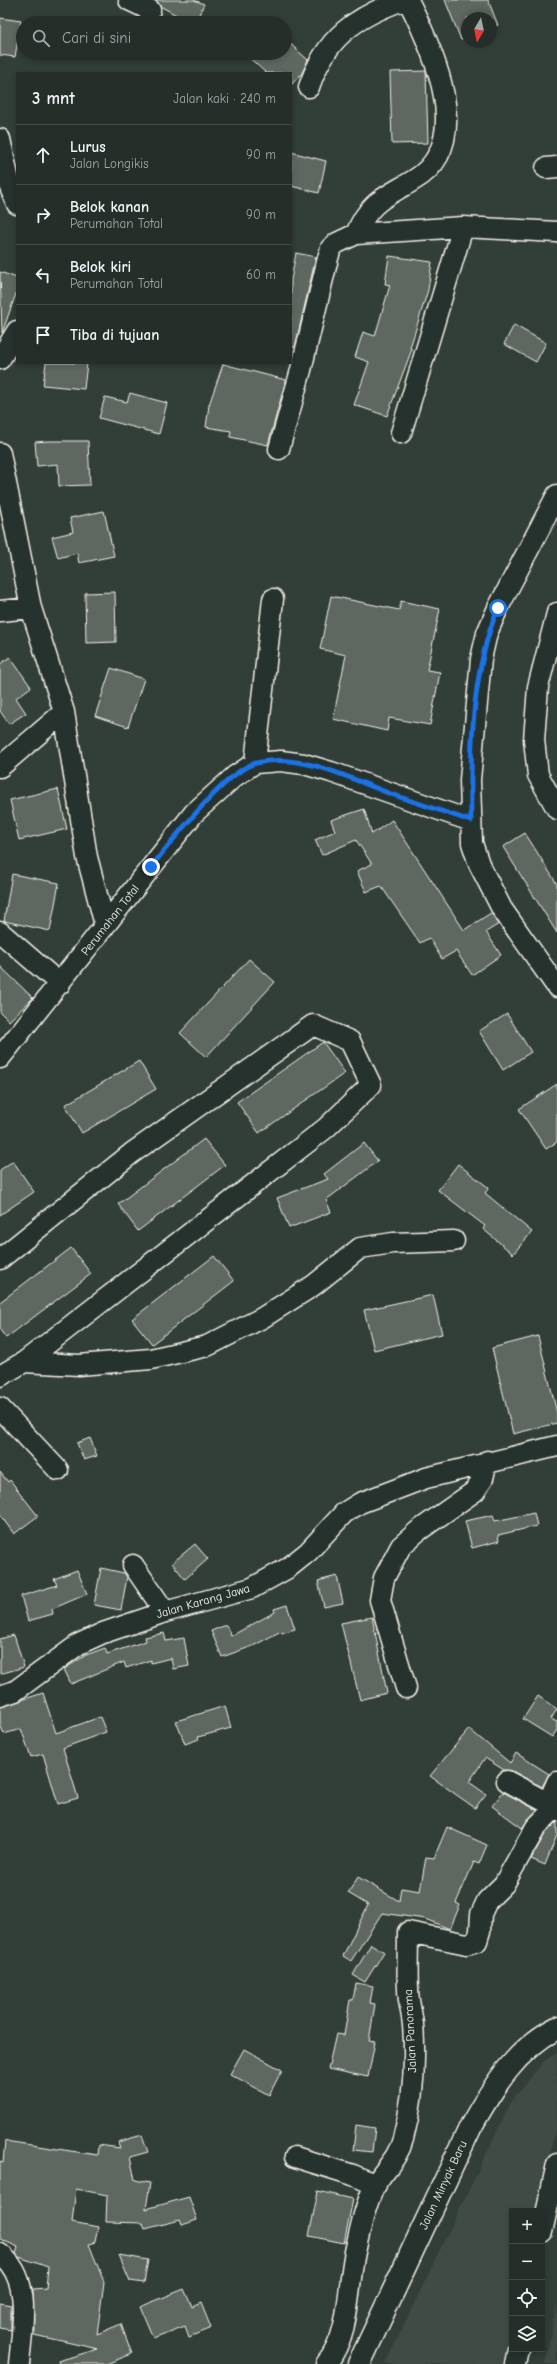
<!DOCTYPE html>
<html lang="id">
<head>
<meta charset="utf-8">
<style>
	:root { --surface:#262e2a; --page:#323a36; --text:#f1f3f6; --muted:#a4a8a8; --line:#424a47 }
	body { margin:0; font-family:"Comic Neue",sans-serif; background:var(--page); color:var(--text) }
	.controls { position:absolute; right:12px; bottom:12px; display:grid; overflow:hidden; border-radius:0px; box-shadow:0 2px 6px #0003 }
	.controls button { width:36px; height:36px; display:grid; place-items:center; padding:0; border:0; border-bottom:1px solid var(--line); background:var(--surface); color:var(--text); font:20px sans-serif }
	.compass { position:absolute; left:461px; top:12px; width:36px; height:36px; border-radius:50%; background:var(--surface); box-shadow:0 2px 6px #0003; rotate:189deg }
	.stop { position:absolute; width:12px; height:12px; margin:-9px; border:3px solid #1a73e8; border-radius:50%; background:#fff }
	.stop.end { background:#1a73e8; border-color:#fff; box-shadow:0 1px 4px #0008 }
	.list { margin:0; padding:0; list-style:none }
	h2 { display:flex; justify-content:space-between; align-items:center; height:52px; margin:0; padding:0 16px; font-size:17px }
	h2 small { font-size:13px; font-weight:400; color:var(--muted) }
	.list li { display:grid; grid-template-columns:26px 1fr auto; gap:12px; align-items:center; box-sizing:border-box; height:60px; padding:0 16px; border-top:1px solid var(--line) }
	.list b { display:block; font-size:15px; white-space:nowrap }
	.list p { margin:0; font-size:13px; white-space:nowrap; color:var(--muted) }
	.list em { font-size:13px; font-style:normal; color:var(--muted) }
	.icon { flex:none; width:22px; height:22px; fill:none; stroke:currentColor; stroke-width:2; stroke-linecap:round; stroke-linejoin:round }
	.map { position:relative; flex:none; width:557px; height:2364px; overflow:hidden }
	.search { position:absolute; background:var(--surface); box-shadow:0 2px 6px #0003; left:16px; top:16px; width:276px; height:44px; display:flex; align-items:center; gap:10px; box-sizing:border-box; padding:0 14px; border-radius:22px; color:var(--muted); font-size:15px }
	.panel { position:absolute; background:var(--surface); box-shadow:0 2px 6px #0003; left:16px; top:72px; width:276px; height:292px; border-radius:0px }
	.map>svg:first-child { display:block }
</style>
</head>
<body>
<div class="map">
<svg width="557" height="2364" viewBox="0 0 557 2364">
	<rect width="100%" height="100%" fill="#323e38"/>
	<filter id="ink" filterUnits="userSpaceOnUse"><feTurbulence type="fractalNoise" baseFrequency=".025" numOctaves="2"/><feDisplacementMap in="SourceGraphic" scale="8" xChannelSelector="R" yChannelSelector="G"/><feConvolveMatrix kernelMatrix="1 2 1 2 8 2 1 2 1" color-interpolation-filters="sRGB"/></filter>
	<g filter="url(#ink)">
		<path fill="#404b44" d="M 557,2053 L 557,2122 L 537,2211 L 512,2211 L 512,2323 L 503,2364 L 385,2364 L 512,2100 L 545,2060 Z
			M 557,2302 L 557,2364 L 545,2364 Z"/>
		<path fill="#5f6861" stroke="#f4f1e8" d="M 155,0 L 194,0 L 204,4 L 195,23 L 191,23 L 160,6 Z
			M 445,0 L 488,0 L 498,25 L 491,27 L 491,18 L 467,18 L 467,37 L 461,40 Z
			M 0,18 L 21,21 L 15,57 L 0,55 Z
			M 285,39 L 308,60 L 302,73 L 291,85 L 291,73 L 266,73 L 244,53 L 285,53 Z
			M 426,71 L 428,143 L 392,144 L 390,72 Z
			M 291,152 L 326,161 L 319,193 L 291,186 Z
			M 296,253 L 316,257 L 295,347 L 291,347 L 291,280 Z
			M 389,256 L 432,262 L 428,290 L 410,348 L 412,349 L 387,416 L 354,405 L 369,362 L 355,357 L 363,332 L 375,336 L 390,285 L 385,284 Z
			M 0,272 L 17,278 L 17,291 L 2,333 Z
			M 514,325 L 546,343 L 536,362 L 504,344 Z
			M 46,363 L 87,363 L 84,389 L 43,385 Z
			M 223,364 L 286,380 L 268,445 L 230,437 L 231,431 L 206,427 L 209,405 Z
			M 130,393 L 167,403 L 159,434 L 99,418 L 105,397 L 127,402 Z
			M 49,441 L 88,441 L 90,485 L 59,486 L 58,464 L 37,466 L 35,442 Z
			M 104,511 L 114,556 L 79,563 L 77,553 L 58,558 L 52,537 L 73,532 L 70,518 Z
			M 115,592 L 116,642 L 86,643 L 85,593 Z
			M 331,596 L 399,610 L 401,601 L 440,609 L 427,670 L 440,672 L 430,725 L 389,718 L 387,731 L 333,719 L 346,655 L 320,649 Z
			M 10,657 L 31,687 L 16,698 L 26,713 L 9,724 L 0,711 L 0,664 Z
			M 111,668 L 144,679 L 128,727 L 95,716 Z
			M 58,789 L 67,829 L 19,840 L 10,800 Z
			M 364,809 L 372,834 L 392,820 L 464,930 L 491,913 L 499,924 L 486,932 L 501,955 L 472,975 L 456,951 L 442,959 L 429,938 L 420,943 L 381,886 L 366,892 L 357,871 L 372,864 L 356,840 L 322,855 L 315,840 L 335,831 L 331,820 Z
			M 525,833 L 557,884 L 557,933 L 503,847 Z
			M 12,874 L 59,883 L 50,931 L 4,921 Z
			M 249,959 L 275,982 L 206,1057 L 180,1033 Z
			M 0,966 L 33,998 L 9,1021 L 0,1012 Z
			M 507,1014 L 531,1052 L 503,1070 L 479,1031 Z
			M 323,1042 L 345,1073 L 259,1133 L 237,1102 Z
			M 139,1061 L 156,1089 L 82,1133 L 65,1105 Z
			M 557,1084 L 557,1142 L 546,1149 L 519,1109 Z
			M 204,1139 L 225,1165 L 138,1231 L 118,1204 Z
			M 364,1143 L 378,1161 L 326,1200 L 331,1212 L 289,1228 L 277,1198 L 328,1179 L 324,1174 Z
			M 13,1161 L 34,1192 L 0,1215 L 0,1170 Z
			M 458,1164 L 489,1188 L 485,1193 L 532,1232 L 513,1254 L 483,1229 L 485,1226 L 438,1190 Z
			M 71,1248 L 91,1274 L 6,1338 L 0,1330 L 0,1302 Z
			M 214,1256 L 234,1281 L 152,1344 L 132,1319 Z
			M 433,1295 L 442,1334 L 374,1350 L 364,1310 Z
			M 538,1336 L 557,1413 L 557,1423 L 513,1434 L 492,1348 Z
			M 90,1438 L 97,1456 L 84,1460 L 77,1443 Z
			M 0,1472 L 8,1482 L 10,1480 L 38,1516 L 14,1534 L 0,1515 Z
			M 534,1513 L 537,1526 L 498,1535 L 499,1541 L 472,1548 L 465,1521 L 493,1515 L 495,1521 Z
			M 195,1544 L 208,1559 L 185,1579 L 172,1563 Z
			M 101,1568 L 124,1573 L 127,1577 L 121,1610 L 94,1605 Z
			M 77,1570 L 87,1594 L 52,1609 L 53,1614 L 28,1621 L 21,1596 L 57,1585 L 54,1579 Z
			M 337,1576 L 343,1603 L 324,1607 L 318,1581 Z
			M 287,1605 L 295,1629 L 282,1633 L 281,1631 L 253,1646 L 222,1657 L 211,1631 L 226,1625 L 231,1636 L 275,1612 L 274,1609 Z
			M 372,1617 L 387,1693 L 360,1700 L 341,1623 Z
			M 164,1633 L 166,1641 L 184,1638 L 189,1666 L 173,1669 L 171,1658 L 151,1663 L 151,1660 L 126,1668 L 124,1662 L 71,1684 L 64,1669 L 86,1655 L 105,1648 L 107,1654 L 146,1641 L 145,1637 Z
			M 14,1635 L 24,1667 L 0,1674 L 0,1639 Z
			M 43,1693 L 56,1733 L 100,1717 L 106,1732 L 63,1748 L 78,1798 L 58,1804 L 43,1754 L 31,1757 L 21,1729 L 4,1734 L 0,1724 L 0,1707 Z
			M 538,1696 L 557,1709 L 551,1719 L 557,1722 L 557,1730 L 552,1737 L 523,1719 Z
			M 225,1706 L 231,1728 L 198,1737 L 199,1739 L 185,1744 L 176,1721 Z
			M 469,1729 L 510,1763 L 516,1753 L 549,1774 L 542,1787 L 512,1771 L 504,1770 L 485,1758 L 469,1782 L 486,1794 L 475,1808 L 430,1776 Z
			M 503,1792 L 537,1810 L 522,1828 L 492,1806 Z
			M 557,1822 L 557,1835 L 545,1865 L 531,1859 L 545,1834 Z
			M 447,1827 L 487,1845 L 479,1864 L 474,1862 L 456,1903 L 460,1905 L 450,1929 L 425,1919 L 382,1913 L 351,1961 L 343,1956 L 368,1905 L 348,1893 L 358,1877 L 399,1901 L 401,1888 L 420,1891 L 426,1857 L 434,1858 Z
			M 371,1944 L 384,1952 L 365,1982 L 353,1975 Z
			M 356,1983 L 373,1986 L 370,2003 L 375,2004 L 369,2041 L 375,2042 L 368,2077 L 328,2069 L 336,2034 L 344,2035 L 350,2000 L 353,2000 Z
			M 244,2049 L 282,2070 L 269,2095 L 230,2074 Z
			M 356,2125 L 375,2128 L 372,2152 L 353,2150 Z
			M 142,2135 L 148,2152 L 130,2157 L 135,2180 L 150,2183 L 146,2209 L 189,2197 L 197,2220 L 182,2225 L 180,2220 L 145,2229 L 143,2223 L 106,2222 L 107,2195 L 76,2189 L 72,2222 L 98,2227 L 95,2242 L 89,2244 L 104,2282 L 97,2334 L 121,2324 L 132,2354 L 106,2364 L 59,2364 L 58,2361 L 98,2349 L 34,2335 L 33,2289 L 46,2288 L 48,2267 L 19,2257 L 16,2254 L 18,2247 L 0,2239 L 0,2161 L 3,2162 L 5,2141 L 97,2155 L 98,2145 L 120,2148 L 118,2142 Z
			M 318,2191 L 353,2199 L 344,2243 L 309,2236 Z
			M 119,2255 L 148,2260 L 144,2283 L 130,2281 Z
			M 184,2289 L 192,2307 L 201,2303 L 211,2328 L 189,2337 L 185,2326 L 153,2338 L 140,2307 Z
			M 0,2303 L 11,2305 L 11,2330 L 0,2328 Z"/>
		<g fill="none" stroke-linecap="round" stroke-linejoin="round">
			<g stroke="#f4f1e8" stroke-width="23">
				<path id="minor" d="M 129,0 L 150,10
					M 309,87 C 326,37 355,17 403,0
					M 0,139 L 11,190 L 17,204
					M 546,168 L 557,167
					M 356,234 C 369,201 386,197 414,180 C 477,143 432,48 408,0
					M 0,359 L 17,331
					M 401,433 L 463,227
					M 279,449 L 301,370 L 328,258 L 331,248 L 337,243 L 356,234 L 463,227 L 557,232
					M 0,453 L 31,608 L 64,712 L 87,857 L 105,925
					M 557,495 L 498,608 L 487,633 L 481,659 L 470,780 L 472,843 L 479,864 L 502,909 L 557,987
					M 0,611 L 31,608
					M 557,613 L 538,687 L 534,740 L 538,775 L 557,809
					M 255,763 L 273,599
					M 0,767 L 64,712
					M 0,932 L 60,984
					M 0,1058 L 194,813 L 235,776 L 255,763 L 281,761 L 304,764 L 331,772 L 471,821
					M 0,1259 L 132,1153 L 313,1025 L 350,1041 L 371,1085 L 326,1128 L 24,1362 L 0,1376
					M 24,1362 L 79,1365 L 151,1359 L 207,1346 L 262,1318 L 314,1285 L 360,1248 L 393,1243 L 454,1241
					M 0,1408 L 58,1470
					M 133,1565 L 165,1612
					M 406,1688 L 380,1600 L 384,1578 L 401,1546 L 418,1531 L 475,1491 L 483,1478 L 487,1461
					M 0,1696 L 15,1691 L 79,1644 L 103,1633 L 165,1612 L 252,1588 L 288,1568 L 308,1552 L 344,1513 L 360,1503 L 426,1478 L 557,1446
					M 507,1781 L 550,1804
					M 557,1782 L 550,1798 L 550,1804 L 557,1811
					M 295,2157 L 353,2175 L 376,2185
					M 542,2232 L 557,2164
					M 0,2254 C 33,2279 22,2329 19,2364
					M 326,2364 C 351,2334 347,2289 355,2252 C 360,2230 365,2205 375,2185 C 384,2169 398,2159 403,2139 C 413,2102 416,2063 413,2025 C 412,2013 408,2001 408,1989 C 407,1970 408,1951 408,1932 L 467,1944 L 477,1941 L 480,1931 L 481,1914 L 487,1901 L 504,1884 L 536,1827 L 554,1809
					M 515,2364 L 518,2349"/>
			</g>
			<g stroke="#f4f1e8" stroke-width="25">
				<path id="major" d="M 359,2364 L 471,2126 C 493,2087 516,2049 557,2028"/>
			</g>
			<use href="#minor" stroke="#26332d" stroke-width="20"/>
			<use href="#major" stroke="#26332d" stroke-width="22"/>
		</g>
	</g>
	<g fill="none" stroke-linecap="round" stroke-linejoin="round" filter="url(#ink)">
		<path stroke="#1a73e8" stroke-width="5" d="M 151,867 C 171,842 227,770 256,763 C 301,752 350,779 391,794 C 417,803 444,812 471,821 C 470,752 471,673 498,608"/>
	</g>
	<g text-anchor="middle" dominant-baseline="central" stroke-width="3" stroke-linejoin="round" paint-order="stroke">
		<g font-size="12" fill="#f4f1e8" stroke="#26332d">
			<text transform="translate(110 920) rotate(-52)">Perumahan Total</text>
			<text transform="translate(203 1601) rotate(-16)">Jalan Karang Jawa</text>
			<text transform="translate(410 2031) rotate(-93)">Jalan Panorama</text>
			<text transform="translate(443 2185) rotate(-65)">Jalan Minyak Baru</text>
		</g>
	</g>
</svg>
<div class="controls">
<button>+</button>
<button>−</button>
<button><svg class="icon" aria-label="locate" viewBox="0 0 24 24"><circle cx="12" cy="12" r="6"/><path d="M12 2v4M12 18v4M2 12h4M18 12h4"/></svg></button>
<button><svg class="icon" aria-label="layers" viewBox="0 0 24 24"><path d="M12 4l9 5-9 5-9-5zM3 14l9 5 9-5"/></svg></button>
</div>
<svg class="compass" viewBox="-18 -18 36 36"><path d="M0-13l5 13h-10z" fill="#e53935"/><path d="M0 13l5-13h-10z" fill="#a4a8a8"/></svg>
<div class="stop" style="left:498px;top:608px"></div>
<div class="stop end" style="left:151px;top:867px"></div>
<div class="search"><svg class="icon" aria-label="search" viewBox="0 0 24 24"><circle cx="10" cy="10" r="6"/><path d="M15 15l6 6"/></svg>Cari di sini</div>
<section class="panel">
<h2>3 mnt<small>Jalan kaki · 240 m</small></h2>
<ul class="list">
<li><svg class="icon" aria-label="ahead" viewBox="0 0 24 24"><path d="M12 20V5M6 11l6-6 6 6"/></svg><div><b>Lurus</b><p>Jalan Longikis</p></div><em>90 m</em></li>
<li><svg class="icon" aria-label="right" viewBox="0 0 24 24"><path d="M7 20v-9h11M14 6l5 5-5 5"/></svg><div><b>Belok kanan</b><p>Perumahan Total</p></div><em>90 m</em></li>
<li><svg class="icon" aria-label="left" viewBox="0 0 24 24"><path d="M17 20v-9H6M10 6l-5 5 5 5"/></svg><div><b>Belok kiri</b><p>Perumahan Total</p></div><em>60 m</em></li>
<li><svg class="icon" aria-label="arrive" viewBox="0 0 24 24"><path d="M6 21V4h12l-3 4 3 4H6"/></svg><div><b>Tiba di tujuan</b></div></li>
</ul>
</section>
</div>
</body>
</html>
